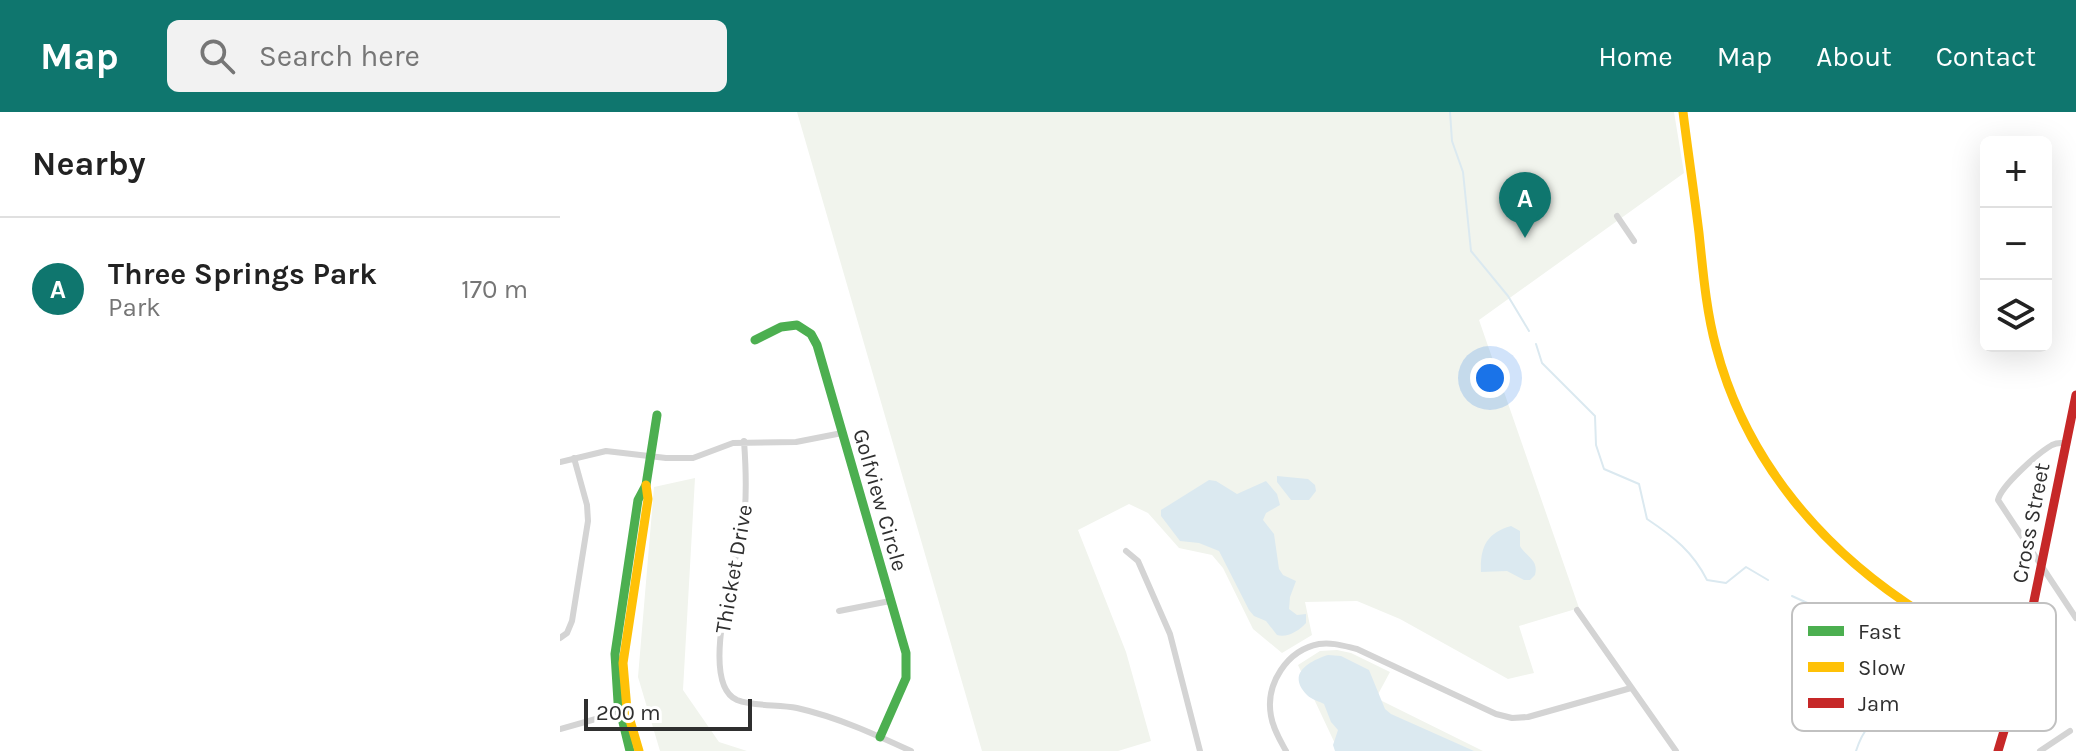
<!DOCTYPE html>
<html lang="en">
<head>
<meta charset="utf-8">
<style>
	:root { --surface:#fff; --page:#f2f2f2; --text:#222; --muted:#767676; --line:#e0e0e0; --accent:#0f766e }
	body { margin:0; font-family:Karla,sans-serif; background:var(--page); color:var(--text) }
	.controls { position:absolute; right:24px; top:24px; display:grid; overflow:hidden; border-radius:12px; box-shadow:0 8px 32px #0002 }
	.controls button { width:72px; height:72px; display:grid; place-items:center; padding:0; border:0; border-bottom:2px solid var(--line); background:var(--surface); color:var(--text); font:40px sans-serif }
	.scale { position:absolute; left:24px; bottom:20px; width:168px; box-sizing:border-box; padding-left:8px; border:4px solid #2f2f2f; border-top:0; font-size:22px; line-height:28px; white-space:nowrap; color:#2f2f2f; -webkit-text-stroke:6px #fff; paint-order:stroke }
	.you { position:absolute; left:930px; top:266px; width:28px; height:28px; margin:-20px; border:6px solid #fff; border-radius:50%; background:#1a73e8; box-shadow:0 0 0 12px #1a73e833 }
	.badge { display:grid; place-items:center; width:52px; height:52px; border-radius:50%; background:var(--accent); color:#fff; font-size:26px; font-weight:700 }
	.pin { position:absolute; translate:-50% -66px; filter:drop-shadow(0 2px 4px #0008) }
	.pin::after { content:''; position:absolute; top:42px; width:28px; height:24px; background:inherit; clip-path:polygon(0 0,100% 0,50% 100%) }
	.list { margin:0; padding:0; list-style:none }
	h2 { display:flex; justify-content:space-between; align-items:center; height:104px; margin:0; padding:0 32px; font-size:34px }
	h2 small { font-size:26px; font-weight:400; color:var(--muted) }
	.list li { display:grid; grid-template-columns:52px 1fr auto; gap:24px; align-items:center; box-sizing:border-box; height:144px; padding:0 32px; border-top:2px solid var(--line) }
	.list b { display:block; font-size:30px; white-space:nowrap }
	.list p { margin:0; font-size:26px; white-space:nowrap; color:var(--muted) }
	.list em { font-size:26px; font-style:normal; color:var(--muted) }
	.icon { flex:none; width:44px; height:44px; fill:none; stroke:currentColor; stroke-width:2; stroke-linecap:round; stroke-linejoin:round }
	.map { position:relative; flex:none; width:1516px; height:639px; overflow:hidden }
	header { display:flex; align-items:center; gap:48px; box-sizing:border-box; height:112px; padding:0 40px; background:var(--accent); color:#fff }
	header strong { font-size:38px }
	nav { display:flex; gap:44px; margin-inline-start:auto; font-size:28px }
	.search { width:560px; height:72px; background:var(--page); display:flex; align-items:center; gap:20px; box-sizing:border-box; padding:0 28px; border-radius:12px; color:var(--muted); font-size:30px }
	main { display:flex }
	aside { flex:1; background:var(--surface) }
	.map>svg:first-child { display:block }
</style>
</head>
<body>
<header>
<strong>Map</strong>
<div class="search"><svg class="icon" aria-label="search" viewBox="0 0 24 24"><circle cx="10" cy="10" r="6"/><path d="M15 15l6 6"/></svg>Search here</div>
<nav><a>Home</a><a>Map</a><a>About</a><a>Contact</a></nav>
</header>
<main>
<aside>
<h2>Nearby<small></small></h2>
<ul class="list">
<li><span class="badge">A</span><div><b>Three Springs Park</b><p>Park</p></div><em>170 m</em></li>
</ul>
</aside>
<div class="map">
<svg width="1516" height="639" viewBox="0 0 1516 639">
	<rect width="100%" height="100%" fill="#fff"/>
	<path fill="#f1f4ed" d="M 237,0 L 1114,0 L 1124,61 L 919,208 L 1019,496 L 959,514 L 974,561 L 948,567 L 840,507 L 797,489 L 745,490 L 752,523 L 722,541 L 693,517 L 663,456 L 652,443 L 619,436 L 588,401 L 569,392 L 518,418 L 566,540 L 591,629 L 558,639 L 422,639 Z
		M 135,366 L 123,578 L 159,630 L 187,639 L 100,639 L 78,565 L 94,375 Z
		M 777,538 L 791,541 L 830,560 L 816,586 L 923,639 L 778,638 L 738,553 L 760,539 Z"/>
	<path fill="#dbe9f0" d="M 717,364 L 748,367 L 755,373 L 756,379 L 749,388 L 731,388 L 717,370 Z
		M 649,368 L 656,369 L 677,382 L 706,369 L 717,382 L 720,393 L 706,401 L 703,408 L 714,422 L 719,457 L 723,463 L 736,469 L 730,485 L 729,497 L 737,503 L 746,502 L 746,511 C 739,519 727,526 717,523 L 706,509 L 694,504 L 689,498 L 659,439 L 639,431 L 620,429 L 601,404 L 601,398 Z
		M 951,414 L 960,419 L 960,434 C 966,445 979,447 975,463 L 970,468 L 964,468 L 947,459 L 921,460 C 920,436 926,421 951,414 Z
		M 768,543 L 781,544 L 809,558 L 825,597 L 831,602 L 914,639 L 775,639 L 773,633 L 778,618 L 771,610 L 764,592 C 759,589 752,588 747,583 C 726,562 749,549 768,543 Z"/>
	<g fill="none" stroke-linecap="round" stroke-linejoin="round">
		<path stroke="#dbe9f0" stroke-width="2" d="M 890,0 L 892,29 L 903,60 L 911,139 L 948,184 L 969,219
			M 976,232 L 982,251 L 1035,304 L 1036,333 L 1044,357 L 1079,372 L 1087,407 C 1114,425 1133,440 1147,468 L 1166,471 L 1186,455 L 1208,468
			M 1232,484 L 1254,494 L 1280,528 L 1331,549 L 1341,566 L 1343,576 L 1330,604 C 1309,610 1303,618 1296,639"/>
		<path stroke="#d4d4d4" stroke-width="6" d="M 1057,104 L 1074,129
			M 184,329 C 186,356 187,381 184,408 C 179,442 136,570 177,588 C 195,595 219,592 237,596 C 277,605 314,622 351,639
			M 1505,331 C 1499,331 1498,330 1492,333 C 1478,341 1441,374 1438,388 L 1516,506
			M 0,350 L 46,339 L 106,346 L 133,346 L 173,331 L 236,330 L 282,321
			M 566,439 L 578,449 L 610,522 L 640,639
			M 1017,498 L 1116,639
			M 279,499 L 330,489
			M 0,526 L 7,521 L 12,509 L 28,409 L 27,393 L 14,346
			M 0,617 L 64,599
			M 726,639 C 720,628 713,617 711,604 C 705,572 727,538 759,532 C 772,530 784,534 797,537 L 936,602 L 952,606 L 968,605 L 1071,576
			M 1480,639 L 1510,619"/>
		<path stroke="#4caf50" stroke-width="9" d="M 195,228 L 221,215 L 237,213 L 251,222 L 257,233 L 346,541 L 346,566 L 320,625
			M 1363,502 L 1460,557
			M 70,639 L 58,590 L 55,542 L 78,388 L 86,373 L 97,303"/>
		<path stroke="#ffc107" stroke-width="9" d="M 1123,0 C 1128,40 1134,80 1139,121 C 1143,159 1146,198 1156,235 C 1186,350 1264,440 1363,502
			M 79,639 L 67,598 L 63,551 L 88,387 L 86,373"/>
		<path stroke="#c62828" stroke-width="9" d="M 1438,639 L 1455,582 L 1516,283"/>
	</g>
	<g text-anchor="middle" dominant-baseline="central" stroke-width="8" stroke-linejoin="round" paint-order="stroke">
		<g font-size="22" fill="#2f2f2f" stroke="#fff">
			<text transform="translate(320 388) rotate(74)">Golfview Circle</text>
			<text transform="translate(1471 411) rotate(-79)">Cross Street</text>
			<text transform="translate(174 457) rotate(-80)">Thicket Drive</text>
		</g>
	</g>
	<rect x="1232" y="491" width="264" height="128" rx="12" fill="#fff" stroke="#c1c1c1" stroke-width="2"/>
	<rect x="1248" y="514" width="36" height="10" fill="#4caf50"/>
	<rect x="1248" y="550" width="36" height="10" fill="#ffc107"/>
	<rect x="1248" y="586" width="36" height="10" fill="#c62828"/>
	<g font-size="22" fill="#2f2f2f">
		<text x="1298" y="527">Fast</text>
		<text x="1298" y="563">Slow</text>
		<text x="1298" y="599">Jam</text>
	</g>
</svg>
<div class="controls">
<button>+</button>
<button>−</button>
<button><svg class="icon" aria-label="layers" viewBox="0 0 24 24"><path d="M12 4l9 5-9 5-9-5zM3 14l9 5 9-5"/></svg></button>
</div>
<div class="scale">200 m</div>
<div class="you"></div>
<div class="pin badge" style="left:965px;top:126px">A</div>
</div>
</main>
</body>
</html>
